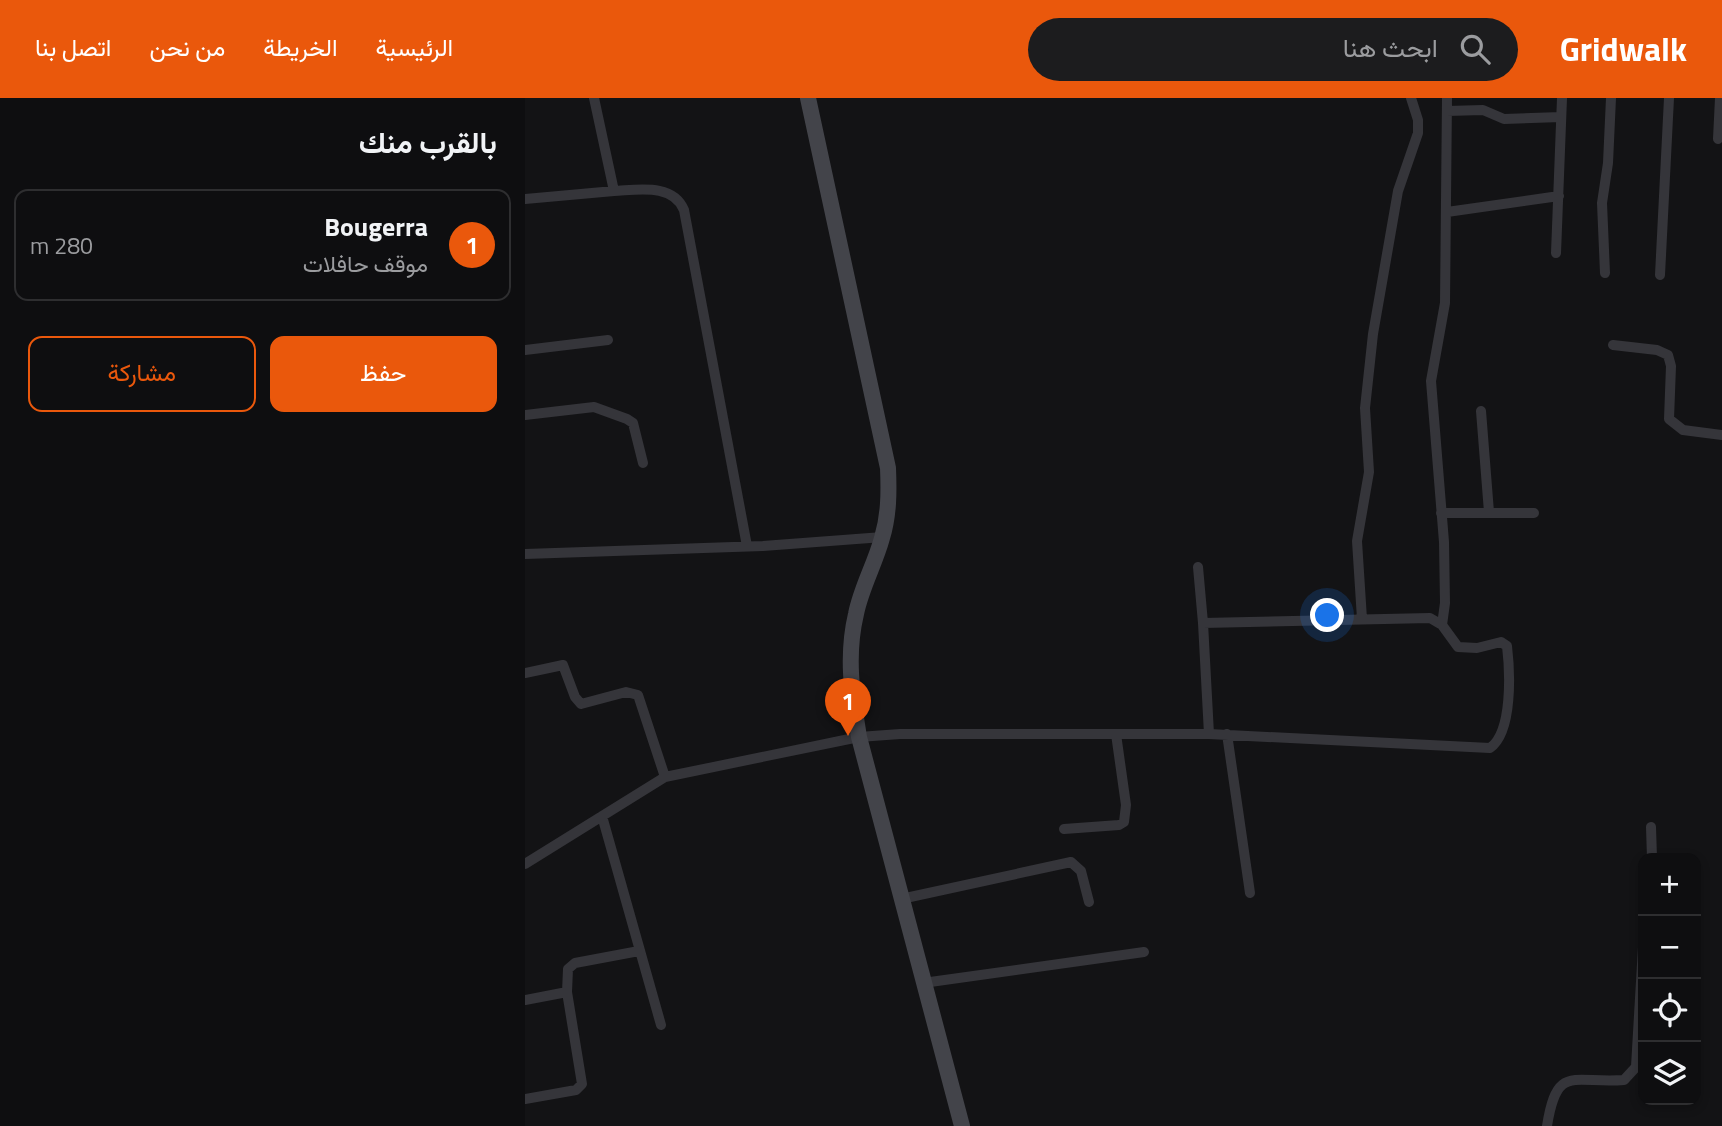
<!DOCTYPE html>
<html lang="ar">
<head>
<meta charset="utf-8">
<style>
	:root { --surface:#0e0e10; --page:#1c1c1e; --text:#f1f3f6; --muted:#9b9c9f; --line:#2e2e30; --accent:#ea580c }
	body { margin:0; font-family:"Titillium Web",Vazirmatn,sans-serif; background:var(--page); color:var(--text); direction:rtl }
	.controls { position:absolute; right:21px; bottom:21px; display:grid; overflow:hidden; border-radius:14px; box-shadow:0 4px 10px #0003 }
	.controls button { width:63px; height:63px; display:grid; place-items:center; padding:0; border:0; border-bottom:2px solid var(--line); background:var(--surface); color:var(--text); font:35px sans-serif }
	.you { position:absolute; left:803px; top:518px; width:24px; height:24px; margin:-18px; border:5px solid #fff; border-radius:50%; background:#1a73e8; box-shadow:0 0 0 10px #1a73e833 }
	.badge { display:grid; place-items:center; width:46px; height:46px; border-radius:50%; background:var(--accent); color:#fff; font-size:23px; font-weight:700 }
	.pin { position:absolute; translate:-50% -58px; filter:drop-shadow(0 2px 4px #0008) }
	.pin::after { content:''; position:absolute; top:37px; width:24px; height:21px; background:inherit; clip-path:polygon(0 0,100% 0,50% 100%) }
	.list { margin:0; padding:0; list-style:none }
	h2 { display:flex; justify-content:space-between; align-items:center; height:91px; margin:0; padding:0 28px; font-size:30px }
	h2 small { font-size:23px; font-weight:400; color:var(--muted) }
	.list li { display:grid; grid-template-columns:46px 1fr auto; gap:21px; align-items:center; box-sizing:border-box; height:112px; margin:0 14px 14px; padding:0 14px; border:2px solid var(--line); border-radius:14px }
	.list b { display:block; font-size:26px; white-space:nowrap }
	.list p { margin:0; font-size:23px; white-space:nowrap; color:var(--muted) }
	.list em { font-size:23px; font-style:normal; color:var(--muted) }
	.actions { display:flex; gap:14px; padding:21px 28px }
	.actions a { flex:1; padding:16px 0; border:2px solid var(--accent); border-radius:14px; text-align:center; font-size:24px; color:var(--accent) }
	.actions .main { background:var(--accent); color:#fff }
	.icon { flex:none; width:38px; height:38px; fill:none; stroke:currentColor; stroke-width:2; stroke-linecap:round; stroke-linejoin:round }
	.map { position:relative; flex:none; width:1197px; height:1028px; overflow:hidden; direction:ltr }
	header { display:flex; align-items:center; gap:42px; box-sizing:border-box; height:98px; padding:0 35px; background:var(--accent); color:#fff }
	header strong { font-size:33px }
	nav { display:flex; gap:38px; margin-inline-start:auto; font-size:24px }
	.search { width:490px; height:63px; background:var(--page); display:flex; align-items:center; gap:18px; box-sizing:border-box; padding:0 24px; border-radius:38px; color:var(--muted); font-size:26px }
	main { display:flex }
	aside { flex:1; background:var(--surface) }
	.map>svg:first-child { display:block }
</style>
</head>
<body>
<header>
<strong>Gridwalk</strong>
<div class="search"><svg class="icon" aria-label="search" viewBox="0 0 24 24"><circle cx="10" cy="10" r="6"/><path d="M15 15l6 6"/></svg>ابحث هنا</div>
<nav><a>الرئيسية</a><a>الخريطة</a><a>من نحن</a><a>اتصل بنا</a></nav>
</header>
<main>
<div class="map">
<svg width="1197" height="1028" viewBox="0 0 1197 1028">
	<rect width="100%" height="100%" fill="#131315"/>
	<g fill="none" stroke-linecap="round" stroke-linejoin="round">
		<path stroke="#35353a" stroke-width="10" d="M 69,0 L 89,93 C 113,92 148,85 159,112 L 222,448
			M 922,13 L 958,12 L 979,21 L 1036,19
			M 1193,41 L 1195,0
			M 0,101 L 89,93
			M 922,114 L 1034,98
			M 1031,155 L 1037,0
			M 1080,175 L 1077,105 L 1083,65 L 1086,0
			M 1135,177 L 1144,0
			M 1088,247 L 1132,252 L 1143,257 L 1146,268 L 1144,321 L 1158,332 L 1197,337
			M 0,252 L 83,242
			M 956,313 L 964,414
			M 0,317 L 69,309 L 102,321 L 108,325 L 118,365
			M 916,415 L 1009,415
			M 0,456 L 238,448 L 358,439
			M 673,469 L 678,525
			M 837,521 L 832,443 L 844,374 L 840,310 L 848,236 L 873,93 L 893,35 L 893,22 L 886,0
			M 917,527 L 920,505 L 919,444 L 906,283 L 920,205 L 922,0
			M 0,575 L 38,567 L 50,599 L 56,606 L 101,594 L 113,597 L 140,679 L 334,639 L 375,636 L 684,636 L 965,650 C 988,634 985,573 982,548 L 976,544 L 952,550 L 933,549 L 917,527 L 905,520 L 678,525 L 684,636
			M 702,636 L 725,795
			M 77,718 L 136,927
			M 1126,729 L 1127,760
			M 539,731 L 594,727 L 599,724 L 601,707 L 591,636
			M 0,766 L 140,679
			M 376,801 L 546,764 L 556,773 L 564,804
			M 398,885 L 619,854
			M 0,902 L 42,894 L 43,871 L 50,865 L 114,853
			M 0,1001 L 51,992 L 57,986 L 42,894
			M 1022,1028 C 1032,965 1048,986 1099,982 L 1111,969 L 1118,849"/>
		<path stroke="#43444a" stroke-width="16" d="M 283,0 L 363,370 C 364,394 364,417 357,440 C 350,466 336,490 331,516 C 321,558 327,596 334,639 L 437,1028"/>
	</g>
</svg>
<div class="controls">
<button>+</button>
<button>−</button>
<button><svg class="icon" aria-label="locate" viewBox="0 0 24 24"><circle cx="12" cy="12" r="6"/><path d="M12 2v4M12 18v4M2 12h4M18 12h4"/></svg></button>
<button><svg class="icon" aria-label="layers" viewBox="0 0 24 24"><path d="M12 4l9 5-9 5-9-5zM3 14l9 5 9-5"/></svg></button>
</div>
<div class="you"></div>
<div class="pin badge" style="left:323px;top:638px">1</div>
</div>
<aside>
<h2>بالقرب منك<small></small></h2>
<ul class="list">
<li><span class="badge">1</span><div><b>Bougerra</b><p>موقف حافلات</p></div><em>280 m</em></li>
</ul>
<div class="actions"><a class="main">حفظ</a><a>مشاركة</a></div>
</aside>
</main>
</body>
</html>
